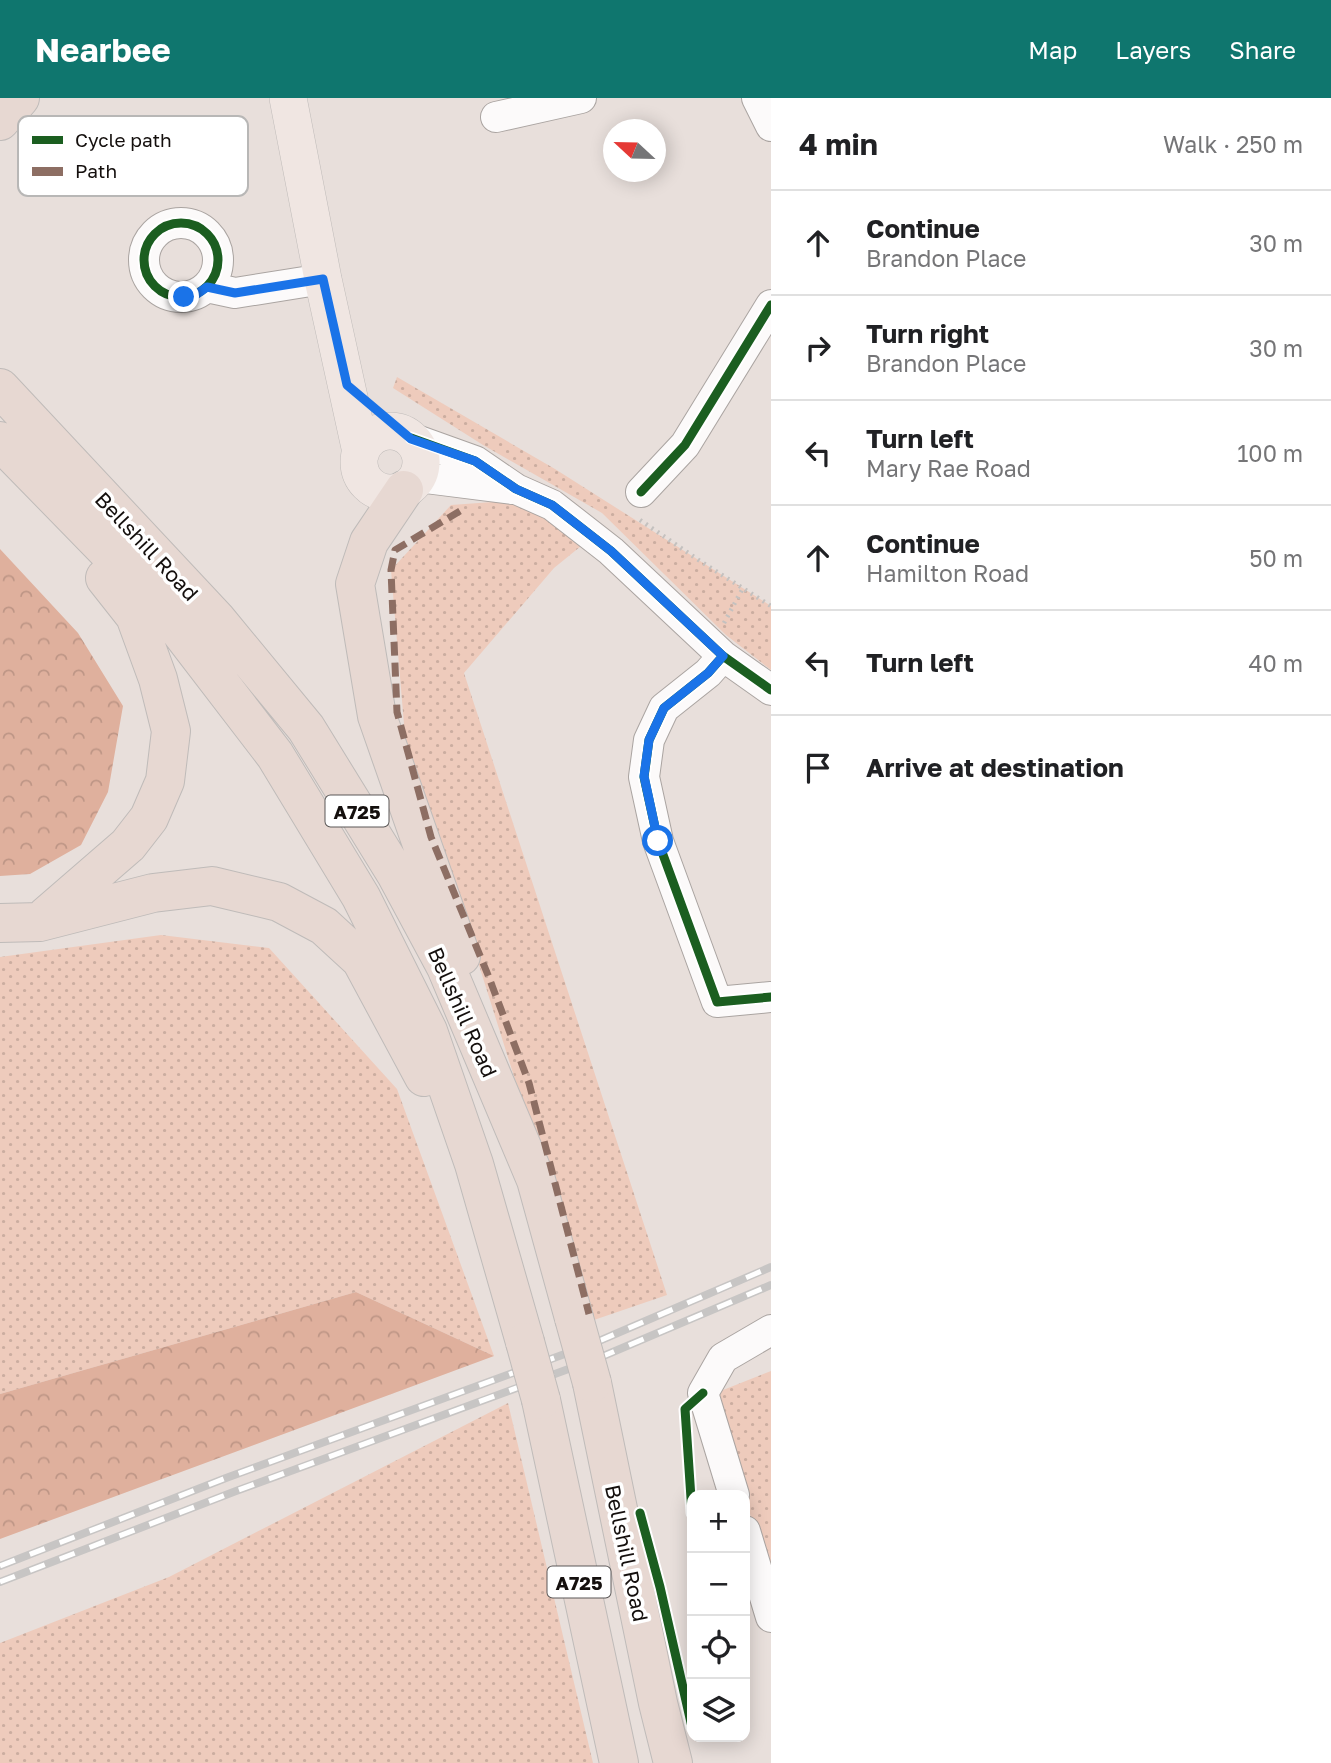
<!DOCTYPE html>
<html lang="en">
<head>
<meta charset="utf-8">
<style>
	:root { --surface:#fff; --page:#f2f2f2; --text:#202124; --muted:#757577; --line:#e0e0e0; --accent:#0f766e }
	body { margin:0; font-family:"Golos Text",sans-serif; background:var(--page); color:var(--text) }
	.controls { position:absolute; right:21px; bottom:21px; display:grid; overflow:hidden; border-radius:14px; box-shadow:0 4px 18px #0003 }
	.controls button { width:63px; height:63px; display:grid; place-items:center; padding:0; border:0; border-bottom:2px solid var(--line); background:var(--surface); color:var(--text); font:35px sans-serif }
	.compass { position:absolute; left:603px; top:21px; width:63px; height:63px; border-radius:50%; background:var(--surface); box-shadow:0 4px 18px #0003; rotate:292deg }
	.stop { position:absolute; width:21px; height:21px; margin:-16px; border:5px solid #1a73e8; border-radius:50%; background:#fff }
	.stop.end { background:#1a73e8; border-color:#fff; box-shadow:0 2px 7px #0008 }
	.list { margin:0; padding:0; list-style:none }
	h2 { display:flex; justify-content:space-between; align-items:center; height:91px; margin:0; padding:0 28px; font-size:30px }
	h2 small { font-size:23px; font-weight:400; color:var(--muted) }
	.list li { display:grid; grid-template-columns:46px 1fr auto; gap:21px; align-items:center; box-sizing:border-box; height:105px; padding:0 28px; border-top:2px solid var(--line) }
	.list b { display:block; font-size:26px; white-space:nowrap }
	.list p { margin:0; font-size:23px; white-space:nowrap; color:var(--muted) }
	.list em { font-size:23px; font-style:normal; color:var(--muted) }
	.icon { flex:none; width:38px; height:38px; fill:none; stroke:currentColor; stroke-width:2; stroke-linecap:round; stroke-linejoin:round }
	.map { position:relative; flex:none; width:771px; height:1665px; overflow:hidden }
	header { display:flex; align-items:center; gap:42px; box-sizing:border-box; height:98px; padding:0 35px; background:var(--accent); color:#fff }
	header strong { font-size:33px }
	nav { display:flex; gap:38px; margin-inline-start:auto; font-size:24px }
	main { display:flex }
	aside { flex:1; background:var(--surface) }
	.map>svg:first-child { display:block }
</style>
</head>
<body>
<header>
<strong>Nearbee</strong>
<nav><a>Map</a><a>Layers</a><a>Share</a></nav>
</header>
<main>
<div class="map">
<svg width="771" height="1665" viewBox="0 0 771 1665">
	<defs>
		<pattern id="grass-dots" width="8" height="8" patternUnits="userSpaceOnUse" patternTransform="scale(1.75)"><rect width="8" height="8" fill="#eecbbc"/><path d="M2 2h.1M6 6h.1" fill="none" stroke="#cbada0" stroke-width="1.8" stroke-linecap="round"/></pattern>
		<pattern id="forest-crowns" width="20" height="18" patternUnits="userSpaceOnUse" patternTransform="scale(1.75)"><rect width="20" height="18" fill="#dfb09d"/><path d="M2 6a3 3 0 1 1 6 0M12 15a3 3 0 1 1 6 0" fill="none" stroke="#be9686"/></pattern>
	</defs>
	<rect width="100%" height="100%" fill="#e8dfdb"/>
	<path fill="url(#grass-dots)" d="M 397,279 L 555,371 L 771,508 L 771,572 L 726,537 L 602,415 L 483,347 L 393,290 Z
		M 520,402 L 586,444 L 554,470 L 464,575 L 667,1197 L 591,1223 L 461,810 L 406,650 L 391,472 L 451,407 Z
		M 161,837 L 269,850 L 397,991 L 494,1258 L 356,1194 L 0,1296 L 0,859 Z
		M 771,1273 L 771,1496 L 718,1294 Z
		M 508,1305 L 593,1665 L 0,1665 L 0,1545 L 169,1479 Z"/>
	<path fill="url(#forest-crowns)" d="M 0,451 L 78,535 L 123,608 L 108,694 L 81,747 L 30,776 L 0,778 Z
		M 356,1194 L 494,1258 L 0,1441 L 0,1296 Z"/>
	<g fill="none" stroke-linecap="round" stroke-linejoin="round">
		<g stroke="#aaa4a1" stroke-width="32">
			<path id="minor" d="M 757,0 L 771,28
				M 496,19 L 581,0
				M144 162a37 37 0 1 1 74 0a37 37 0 1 1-74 0Z
				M 207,189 L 235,195 L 323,181
				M 411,340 L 475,363 L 516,391 L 552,407 L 611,453 L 723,558 L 771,592
				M 418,379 L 512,391
				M 641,394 L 685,347 L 771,207
				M 723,558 L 708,575 L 664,610 L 649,642 L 644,679 L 658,743 L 717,904 L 771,899
				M 734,1397 L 703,1295 L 723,1260 L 771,1232
				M 745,1433 L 771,1519"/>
		</g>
		<g stroke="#bfbbb9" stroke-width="38">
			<path id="major" d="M 288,0 L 323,181 L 361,354
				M359 364a31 31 0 1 1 62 0a31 31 0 1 1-62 0Z"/>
		</g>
		<g stroke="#bfbbb9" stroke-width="40">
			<path id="highway" d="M 0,23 L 20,0
				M 0,290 L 217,522 L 306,630 L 396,776 L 446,869 L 536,1082 L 574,1220
				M 0,343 L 160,507 L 275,657 L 361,799 L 428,933 L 474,1066 L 525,1244
				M 404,392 L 369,444 L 355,486 L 377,618 L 461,858
				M 46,818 L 128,747 L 149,720 L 165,683 L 171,633 L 158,581 L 135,518 L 105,480
				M 0,825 L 40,824 L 153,795 L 212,788 L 279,804 L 324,828 L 361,862 L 424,979
				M 592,1285 L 658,1605 L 673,1665
				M 541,1302 L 619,1665"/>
		</g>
		<path stroke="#c4c1bf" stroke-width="4.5" stroke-dasharray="2 5" stroke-linecap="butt" d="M 640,422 L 700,463 L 771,508
			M 724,525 L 743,490"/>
		<use href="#minor" stroke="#fcfafa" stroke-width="30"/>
		<use href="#major" stroke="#f0e6e2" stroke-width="37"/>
		<use href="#highway" stroke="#e7d8d2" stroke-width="38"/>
		<g stroke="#c7c5c4" stroke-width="8">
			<path id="rail" d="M 0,1468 L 226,1380 L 592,1246 L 771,1169
				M 0,1484 L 236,1393 L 601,1259 L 771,1187"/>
		</g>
		<use href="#rail" stroke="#fff" stroke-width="5" stroke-dasharray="16" stroke-linecap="butt"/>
		<g stroke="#bfbbb9" stroke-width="40" stroke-linecap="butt">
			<path id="highway-bridge" d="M 574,1220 L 592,1285
				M 525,1244 L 541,1302"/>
		</g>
		<use href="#highway-bridge" stroke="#e7d8d2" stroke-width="38"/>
		<path stroke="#8d6e63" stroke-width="7" stroke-dasharray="14 7" stroke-linecap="butt" d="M 460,413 L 395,452 L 391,472 L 397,614 L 431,739 L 488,877 L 529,985 L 589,1216"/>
		<g stroke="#fff" stroke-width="13">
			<path id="cycleway" d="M144 162a37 37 0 1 1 74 0a37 37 0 1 1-74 0Z
				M 411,340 L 475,363 L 516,391 L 552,407 L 611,453 L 723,558 L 771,592
				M 641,394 L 685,347 L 771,207
				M 723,558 L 708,575 L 664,610 L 649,642 L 644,679 L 658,743 L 717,904 L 771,899
				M 640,1415 L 660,1489 L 692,1629
				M 692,1415 L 685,1311 L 703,1295"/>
		</g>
		<use href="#cycleway" stroke="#1b5e20" stroke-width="9"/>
	</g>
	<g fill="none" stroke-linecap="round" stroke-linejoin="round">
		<path stroke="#1a73e8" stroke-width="9" d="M 184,199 L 197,196 L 207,189 L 235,195 L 323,181 L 347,287 L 411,341 L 475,363 L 516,391 L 552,407 L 611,453 L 723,558 L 708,575 L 664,610 L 649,642 L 644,678 L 658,743"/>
	</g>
	<g text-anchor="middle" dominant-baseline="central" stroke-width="7" stroke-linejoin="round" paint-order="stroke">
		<g fill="#fff" stroke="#5a5756" stroke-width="2">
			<rect x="325.5" y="697.5" width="63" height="31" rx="5"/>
			<rect x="547.5" y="1468.5" width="63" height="31" rx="5"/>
		</g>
		<g font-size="19" font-weight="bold" fill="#140f0d">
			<text x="357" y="713">A725</text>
			<text x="579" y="1484">A725</text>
		</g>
		<g font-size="21" fill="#140f0d" stroke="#fff">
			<text transform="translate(147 448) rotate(47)">Bellshill Road</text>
			<text transform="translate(463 914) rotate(66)">Bellshill Road</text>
			<text transform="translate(627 1455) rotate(78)">Bellshill Road</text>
		</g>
	</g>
	<rect x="18" y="18" width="230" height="80" rx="10" fill="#fff" stroke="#b8b7b6" stroke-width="2"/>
	<rect x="32" y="38" width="31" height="8" fill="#1b5e20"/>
	<rect x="32" y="69" width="31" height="9" fill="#8d6e63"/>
	<g font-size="19" fill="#140f0d">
		<text x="75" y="49">Cycle path</text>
		<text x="75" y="80">Path</text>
	</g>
</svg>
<div class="controls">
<button>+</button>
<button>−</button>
<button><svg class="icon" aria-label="locate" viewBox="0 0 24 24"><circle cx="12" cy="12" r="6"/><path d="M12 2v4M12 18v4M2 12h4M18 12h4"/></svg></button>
<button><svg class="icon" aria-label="layers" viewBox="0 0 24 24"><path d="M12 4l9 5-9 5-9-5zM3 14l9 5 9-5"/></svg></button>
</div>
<svg class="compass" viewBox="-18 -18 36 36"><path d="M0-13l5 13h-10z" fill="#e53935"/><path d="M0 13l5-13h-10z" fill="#757577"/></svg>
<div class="stop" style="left:658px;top:743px"></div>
<div class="stop end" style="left:184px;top:199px"></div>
</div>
<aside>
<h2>4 min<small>Walk · 250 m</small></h2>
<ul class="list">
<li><svg class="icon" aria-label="ahead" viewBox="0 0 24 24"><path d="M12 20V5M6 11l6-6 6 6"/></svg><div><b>Continue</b><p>Brandon Place</p></div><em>30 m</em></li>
<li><svg class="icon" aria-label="right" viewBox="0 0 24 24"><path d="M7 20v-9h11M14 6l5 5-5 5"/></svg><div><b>Turn right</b><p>Brandon Place</p></div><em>30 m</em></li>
<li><svg class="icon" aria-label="left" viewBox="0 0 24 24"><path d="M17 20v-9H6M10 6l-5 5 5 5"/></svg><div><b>Turn left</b><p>Mary Rae Road</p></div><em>100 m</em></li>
<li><svg class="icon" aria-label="ahead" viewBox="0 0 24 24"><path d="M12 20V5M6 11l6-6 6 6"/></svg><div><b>Continue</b><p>Hamilton Road</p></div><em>50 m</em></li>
<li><svg class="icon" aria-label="left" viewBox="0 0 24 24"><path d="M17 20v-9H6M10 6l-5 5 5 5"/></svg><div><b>Turn left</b></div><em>40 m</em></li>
<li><svg class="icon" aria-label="arrive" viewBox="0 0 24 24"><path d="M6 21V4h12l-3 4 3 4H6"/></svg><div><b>Arrive at destination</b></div></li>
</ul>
</aside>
</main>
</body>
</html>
